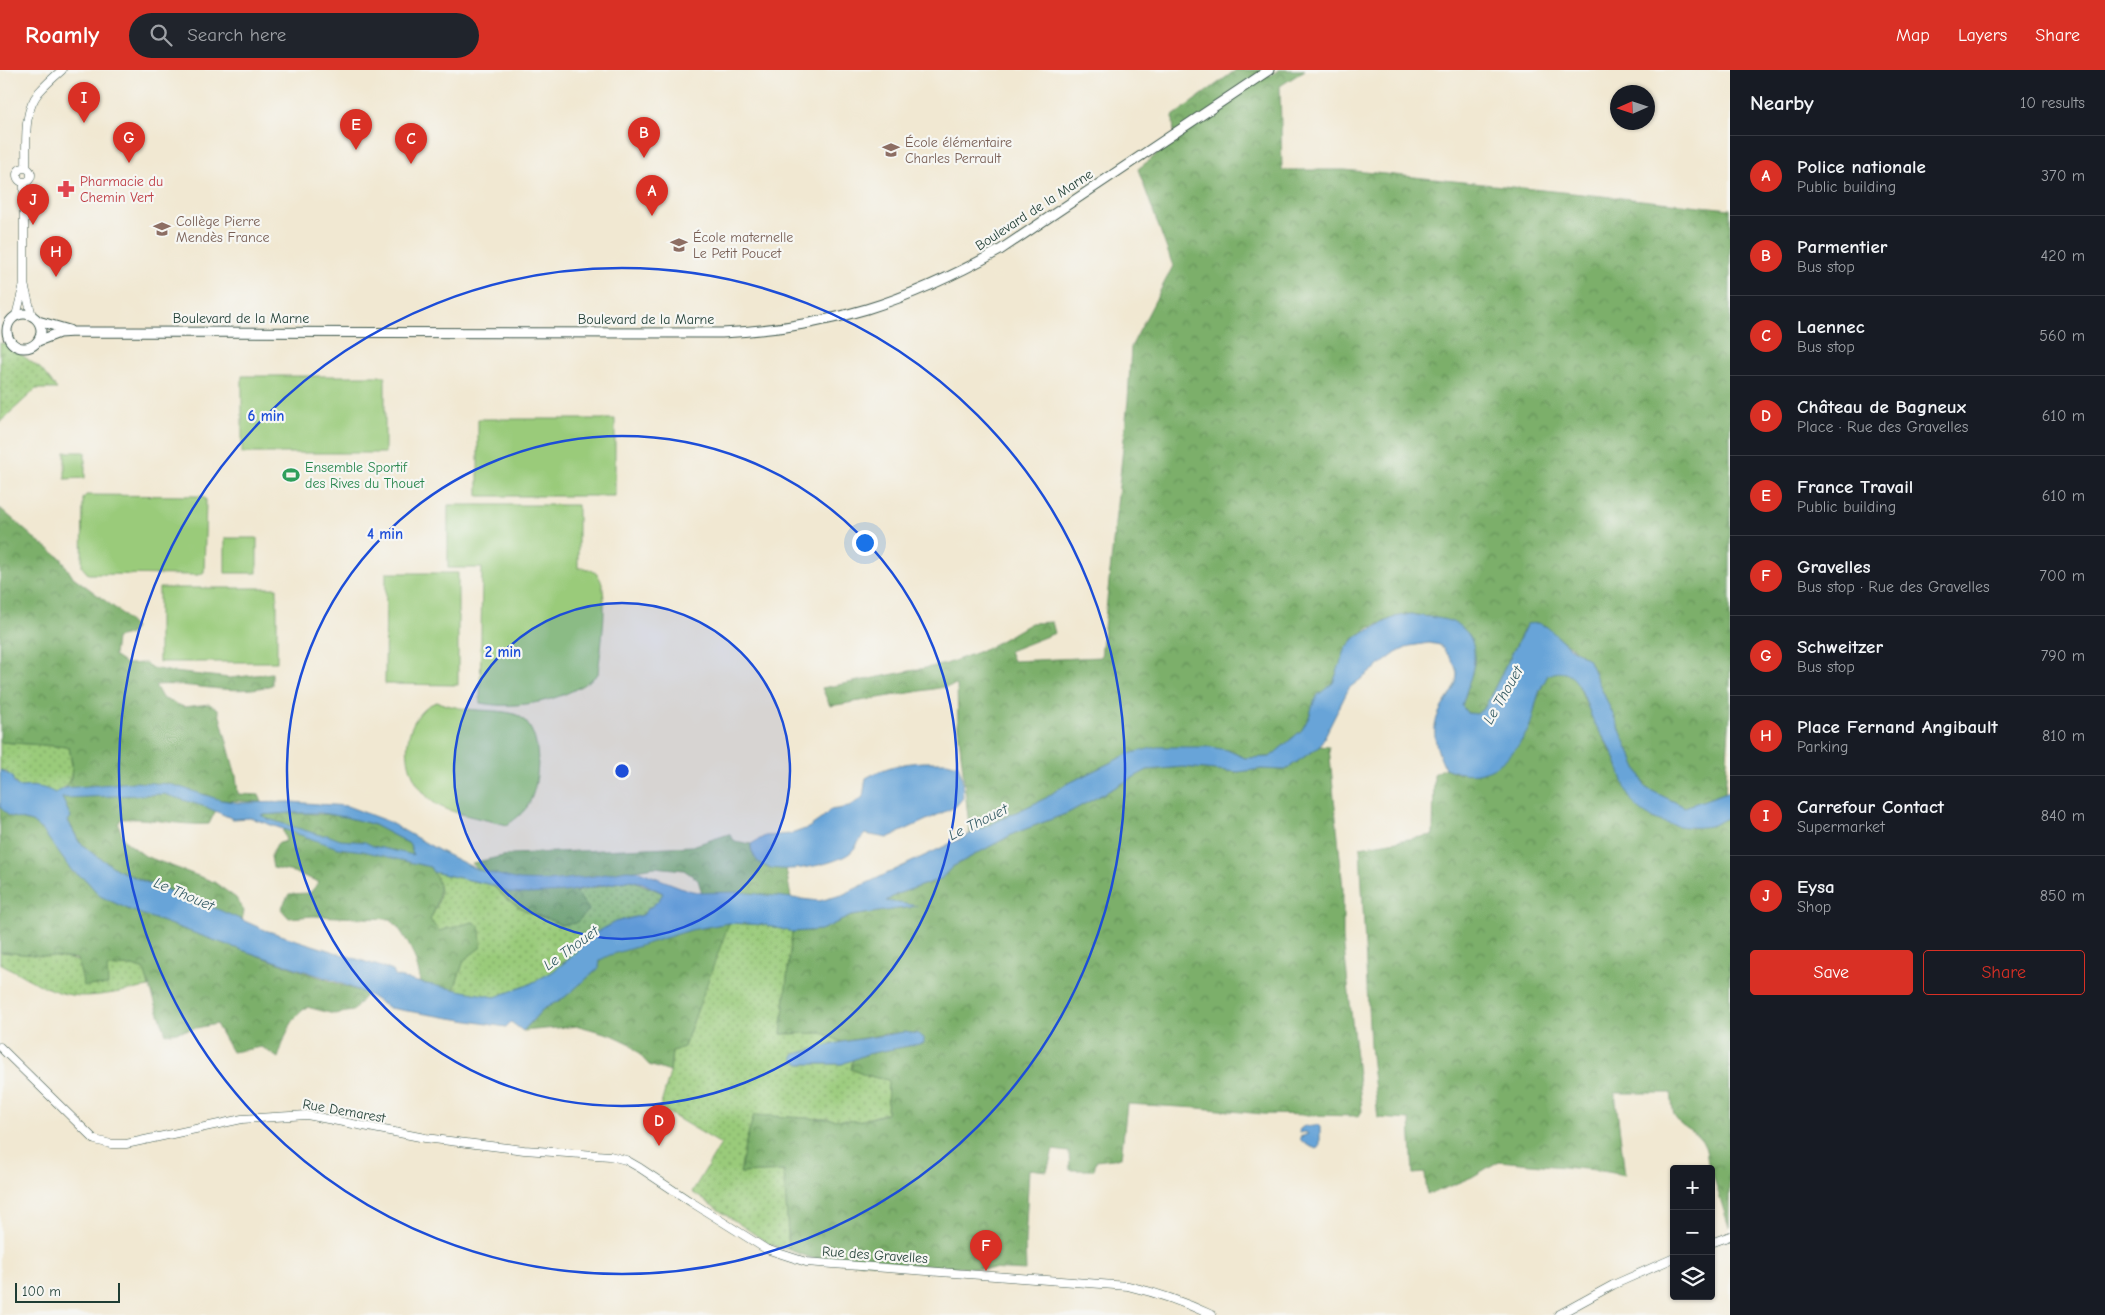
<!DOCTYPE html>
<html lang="en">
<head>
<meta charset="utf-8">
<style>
	:root { --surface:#171b24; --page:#20242c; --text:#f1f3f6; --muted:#9ea1a6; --line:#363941; --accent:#d93025 }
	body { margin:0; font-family:"Comic Neue",sans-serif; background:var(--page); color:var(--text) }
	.controls { position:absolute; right:15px; bottom:15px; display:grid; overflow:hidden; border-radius:5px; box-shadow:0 1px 4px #0004 }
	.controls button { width:45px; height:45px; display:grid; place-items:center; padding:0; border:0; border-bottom:1px solid var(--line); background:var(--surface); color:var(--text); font:25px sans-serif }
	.compass { position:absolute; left:1610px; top:15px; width:45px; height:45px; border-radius:50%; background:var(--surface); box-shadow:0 1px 4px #0004; rotate:267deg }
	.scale { position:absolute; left:15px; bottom:12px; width:105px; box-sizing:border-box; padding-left:5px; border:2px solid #1f3d34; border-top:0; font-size:14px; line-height:18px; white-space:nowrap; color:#1f3d34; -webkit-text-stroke:4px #f6f6f2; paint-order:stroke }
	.you { position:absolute; left:864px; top:472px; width:18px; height:18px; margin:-12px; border:4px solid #fff; border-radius:50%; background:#1a73e8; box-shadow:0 0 0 8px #1a73e833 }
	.badge { display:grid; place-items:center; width:32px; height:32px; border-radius:50%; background:var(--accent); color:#fff; font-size:16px; font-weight:700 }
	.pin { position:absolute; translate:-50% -41px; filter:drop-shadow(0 1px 2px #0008) }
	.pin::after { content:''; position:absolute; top:26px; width:18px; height:15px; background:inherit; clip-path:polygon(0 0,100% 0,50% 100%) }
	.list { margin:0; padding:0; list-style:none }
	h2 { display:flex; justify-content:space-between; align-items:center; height:65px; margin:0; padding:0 20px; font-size:21px }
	h2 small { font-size:16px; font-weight:400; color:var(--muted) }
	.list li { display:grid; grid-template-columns:32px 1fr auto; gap:15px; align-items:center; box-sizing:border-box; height:80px; padding:0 20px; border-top:1px solid var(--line) }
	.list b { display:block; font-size:19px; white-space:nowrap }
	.list p { margin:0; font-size:16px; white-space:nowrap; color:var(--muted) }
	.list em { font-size:16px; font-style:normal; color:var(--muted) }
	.actions { display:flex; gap:10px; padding:15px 20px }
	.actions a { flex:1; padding:11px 0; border:1px solid var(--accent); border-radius:5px; text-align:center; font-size:18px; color:var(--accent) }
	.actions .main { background:var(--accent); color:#fff }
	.icon { flex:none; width:28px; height:28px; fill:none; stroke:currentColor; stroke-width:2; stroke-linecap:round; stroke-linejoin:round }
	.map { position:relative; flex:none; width:1730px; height:1245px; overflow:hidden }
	header { display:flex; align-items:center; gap:30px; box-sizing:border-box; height:70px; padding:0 25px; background:var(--accent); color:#fff }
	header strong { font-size:24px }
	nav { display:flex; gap:28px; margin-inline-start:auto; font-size:18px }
	.search { width:350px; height:45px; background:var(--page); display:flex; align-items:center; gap:12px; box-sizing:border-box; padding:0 18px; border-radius:28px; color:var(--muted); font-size:19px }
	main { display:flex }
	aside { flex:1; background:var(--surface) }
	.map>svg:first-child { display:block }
</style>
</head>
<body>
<header>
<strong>Roamly</strong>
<div class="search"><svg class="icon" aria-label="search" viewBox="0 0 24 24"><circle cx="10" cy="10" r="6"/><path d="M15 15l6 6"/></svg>Search here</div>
<nav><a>Map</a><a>Layers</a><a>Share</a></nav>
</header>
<main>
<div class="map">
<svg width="1730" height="1245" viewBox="0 0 1730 1245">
	<defs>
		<pattern id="grass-dots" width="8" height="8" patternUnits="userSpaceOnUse" patternTransform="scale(1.25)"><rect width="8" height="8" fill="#9acb7a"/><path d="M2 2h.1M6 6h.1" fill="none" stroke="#7da665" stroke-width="1.8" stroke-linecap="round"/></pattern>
		<pattern id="forest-crowns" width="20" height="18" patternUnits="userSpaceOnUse" patternTransform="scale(1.25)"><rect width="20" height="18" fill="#7baf6a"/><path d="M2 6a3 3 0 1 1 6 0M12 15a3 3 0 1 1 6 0" fill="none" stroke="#649058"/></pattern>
	</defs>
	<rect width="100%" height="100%" fill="#f6f6f2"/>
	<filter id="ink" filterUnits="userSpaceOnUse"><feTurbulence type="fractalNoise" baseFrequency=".02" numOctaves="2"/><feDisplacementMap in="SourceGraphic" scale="10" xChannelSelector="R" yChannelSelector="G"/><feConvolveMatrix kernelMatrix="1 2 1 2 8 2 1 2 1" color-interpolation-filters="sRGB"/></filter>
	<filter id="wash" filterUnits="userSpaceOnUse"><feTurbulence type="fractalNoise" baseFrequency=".0096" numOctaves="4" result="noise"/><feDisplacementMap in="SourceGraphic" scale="20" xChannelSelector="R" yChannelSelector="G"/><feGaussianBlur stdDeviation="1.12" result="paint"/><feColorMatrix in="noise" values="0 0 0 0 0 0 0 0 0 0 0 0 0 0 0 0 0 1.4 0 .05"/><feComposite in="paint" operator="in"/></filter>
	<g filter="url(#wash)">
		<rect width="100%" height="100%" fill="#f1e8d2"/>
		<path fill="url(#grass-dots)" stroke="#5c8457" d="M 0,273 L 7,274 L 41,299 L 57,319 L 36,319 L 0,352 Z
			M 0,672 L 69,677 C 72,698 77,711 55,723 L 33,716 L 19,717 L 6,701 L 0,700 Z
			M 433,802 L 492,815 L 506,829 L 540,847 L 551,848 L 560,855 L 589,841 L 575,821 L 631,810 L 663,823 C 658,834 650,835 643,845 L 615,852 L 552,902 L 528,915 L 500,926 L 495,927 L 454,920 L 464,890 L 481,877 L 473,852 L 439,861 L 430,850 C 440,830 445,822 433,802 Z
			M 728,853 L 766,855 L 792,862 L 781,964 L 823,963 L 842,972 L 795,984 L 800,994 L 842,994 L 853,989 L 851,999 L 867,1006 L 889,1010 L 887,1043 L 859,1051 L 754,1045 L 745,1075 L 741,1103 L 784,1101 L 789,1180 L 769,1174 L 692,1122 L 721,1074 L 660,1038 L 670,1003 L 672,981 L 684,977 Z
			M 0,882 L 58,887 L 107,897 L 133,896 L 145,900 L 149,917 C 127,920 93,929 71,925 C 46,921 22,905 0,893 Z"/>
		<path fill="url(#forest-crowns)" stroke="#4d764f" d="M 1236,0 L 1264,0 L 1269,6 L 1279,0 L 1305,0 L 1280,16 L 1282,100 L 1345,100 L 1730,139 L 1730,641 L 1725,723 L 1685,737 L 1646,718 L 1588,589 L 1538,553 L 1526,555 L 1485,637 L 1477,644 L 1467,643 L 1462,636 L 1475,591 L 1465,561 L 1449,551 L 1411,544 L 1395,547 L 1367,559 L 1357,566 L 1346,578 L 1333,613 L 1314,632 L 1309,647 L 1302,660 L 1270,687 L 1245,688 L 1227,680 L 1128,684 L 1061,717 L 1046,728 L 970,764 L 958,657 L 957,615 L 830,636 L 822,618 L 946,594 L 986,579 L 1031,553 L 1052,552 L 1055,563 L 1009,581 L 1013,591 L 1101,587 L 1128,330 L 1131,277 L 1173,196 L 1138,99 L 1174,71 L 1173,46 Z
			M 0,438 L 34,468 L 61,488 L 72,506 L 119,541 L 135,558 L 129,565 L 116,568 L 114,586 L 126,594 L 145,593 L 152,598 L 173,602 L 230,608 L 272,603 L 272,615 C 233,627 194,612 155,615 L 162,628 L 184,637 L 209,634 L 218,639 L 236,706 L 238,724 L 259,725 L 262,732 L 221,730 L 209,754 C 179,756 151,747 121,749 L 118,754 L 124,770 L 145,786 L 214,812 L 236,828 L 244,841 L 242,850 L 118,800 L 92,783 L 79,771 L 68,750 L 71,747 L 62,729 L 65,718 L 71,708 L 72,695 L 69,677 L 0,672 Z
			M 1557,601 L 1568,603 L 1577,612 L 1594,652 L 1615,688 L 1631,729 L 1644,742 L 1654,749 L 1711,756 L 1730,746 L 1729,1157 L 1711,1099 C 1706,1094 1708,1084 1705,1077 C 1699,1061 1686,1061 1677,1050 C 1671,1043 1673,1032 1671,1023 L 1615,1023 L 1625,1105 L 1596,1100 L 1499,1091 L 1472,1107 L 1438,1121 L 1427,1124 L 1425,1103 L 1413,1104 L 1410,1050 L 1378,1048 L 1370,976 L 1360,777 L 1433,765 L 1434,704 L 1445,698 L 1459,704 L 1528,661 L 1539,623 L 1548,604 Z
			M 1320,676 L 1329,677 L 1343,818 L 1343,869 L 1362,1041 L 1359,1046 L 1263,1044 L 1198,1038 L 1127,1034 L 1121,1088 L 1096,1091 L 1094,1100 L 1070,1100 L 1069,1082 L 1053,1080 L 1047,1101 L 1029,1099 L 1025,1172 L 1026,1201 L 817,1190 L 789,1180 L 784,1101 L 740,1103 L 745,1075 L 754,1045 L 859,1051 L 887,1044 L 888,1010 L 867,1006 L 851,999 L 853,989 L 867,984 L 924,973 L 918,964 L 904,962 L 885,964 L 842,972 L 822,963 L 781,964 L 792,862 L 821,860 L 851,846 L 917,836 L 885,832 L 897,824 L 941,809 L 952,797 L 1015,763 L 1068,743 L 1147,700 L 1183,697 L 1238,702 L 1262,699 L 1285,700 Z
			M 0,737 L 9,746 L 32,752 L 43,761 L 72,801 L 86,810 L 100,826 L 130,840 L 236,878 L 367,924 L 353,941 L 334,944 L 307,937 C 289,949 285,968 278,988 L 262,977 L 232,982 L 216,954 L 166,964 L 144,900 L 133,896 L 107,897 L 108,915 L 84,916 L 77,889 L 0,882 Z
			M 292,743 L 338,745 L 372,754 L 410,774 C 415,791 421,786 430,798 C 445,815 439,831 430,850 L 439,861 L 473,852 L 480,856 L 481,877 L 464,890 L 454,920 L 421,913 C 416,886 409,870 391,849 L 313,846 L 289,848 L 281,839 L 289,824 L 310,823 L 319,812 L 293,802 L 273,798 L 271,786 L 277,774 L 286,771 L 282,758 L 261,745 Z
			M 729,764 L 735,771 L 751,774 L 751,781 L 769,797 L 786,799 L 791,828 L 740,823 L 684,977 L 672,981 L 670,1002 L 649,995 L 629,973 L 612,965 L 579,956 L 523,961 L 542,940 L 565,927 L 599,898 L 600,890 L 702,823 L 698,810 L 684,800 L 655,797 L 594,806 L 575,821 L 589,840 L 576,853 L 560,855 C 550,848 539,847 528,842 C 505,831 488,811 472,793 L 512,784 L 692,776 Z"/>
		<path fill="#9acb7a" stroke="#5c8457" d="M 242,306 L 385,306 L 385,383 L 242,383 Z
			M 478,349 L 615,349 L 615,426 L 478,426 Z
			M 65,382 L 85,382 L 85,408 L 65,409 Z
			M 86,425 L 203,426 L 206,430 L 204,502 L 199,505 L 88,504 L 82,497 L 83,429 Z
			M 448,435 L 578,435 L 578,498 C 586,498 594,499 599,507 C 610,523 600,584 598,604 C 567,631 519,640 480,633 L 482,498 L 448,498 Z
			M 225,468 L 257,468 L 257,503 L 225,503 Z
			M 386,503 L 458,503 L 458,615 L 385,614 Z
			M 159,518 L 277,518 L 277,592 L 159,592 Z
			M 437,632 C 447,635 457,638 467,639 C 481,641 505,640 517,645 C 545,659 541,715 527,737 C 521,745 514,750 507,755 C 489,750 446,743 433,732 C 409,712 400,679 414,652 C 420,642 426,635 437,632 Z"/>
		<path fill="#68a4d8" stroke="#447086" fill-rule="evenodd" d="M 1411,544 C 1423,547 1438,547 1450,551 C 1490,567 1470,607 1462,636 L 1467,643 L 1477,644 L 1485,637 L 1527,554 L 1538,553 L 1547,557 L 1569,577 L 1588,589 L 1646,718 L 1685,737 L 1730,721 L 1730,746 C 1724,749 1716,755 1709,756 C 1684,761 1644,752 1630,728 C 1623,716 1621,701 1615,688 C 1610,675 1600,664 1594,652 C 1584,632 1579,591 1548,605 C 1545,611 1540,618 1538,626 C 1534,637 1533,652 1527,662 C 1508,694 1482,714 1445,698 C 1437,682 1430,661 1439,643 C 1444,631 1457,619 1457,605 C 1457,594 1446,583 1440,575 L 1429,573 L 1410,576 L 1396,583 L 1349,618 L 1320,676 L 1285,700 L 1262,699 L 1238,702 L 1183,697 L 1147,700 L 1068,743 L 1015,763 L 952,797 L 941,809 L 897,824 L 886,831 L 918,836 L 851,846 L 821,860 L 792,862 L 766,855 L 728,853 L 691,860 L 610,885 L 600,890 L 599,898 L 565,927 L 542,940 L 523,961 L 511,952 L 506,957 L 389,938 L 367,924 L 335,911 L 236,878 L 130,840 L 100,826 L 86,810 L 72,801 L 43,761 L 32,752 L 9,746 L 0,737 L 0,700 L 12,706 L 14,713 L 19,717 C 33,716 43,716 55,723 L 65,718 L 134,712 L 170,714 L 221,730 L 240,733 L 291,732 L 347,736 L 387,751 L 440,781 L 478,800 L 519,810 L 549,811 L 594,806 L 627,800 L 639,801 L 688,820 L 702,823 L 740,822 L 819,831 L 842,825 L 1046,728 L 1061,717 L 1128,684 L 1157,677 L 1210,677 L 1227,680 L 1245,688 L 1270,687 L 1302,660 L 1309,647 L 1314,632 L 1318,625 L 1333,613 L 1346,578 L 1357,566 L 1395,547 ZM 164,724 L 206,737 L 233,749 L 251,748 L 338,778 L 363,781 L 430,797 L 433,802 L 492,815 L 510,823 L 528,824 L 564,822 L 631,810 L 643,813 L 663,823 C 658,835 650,835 643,845 L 615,852 L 592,865 L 569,889 L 552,902 L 528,915 L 495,927 L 421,913 L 395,906 L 393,901 L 388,899 L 265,860 L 210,836 L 143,811 L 118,800 L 92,783 L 79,772 L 68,751 L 71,747 L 62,728 ZM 292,743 L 321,743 L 345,747 L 372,754 L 410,774 L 413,785 L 373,776 L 365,772 L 340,770 L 327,765 L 320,765 L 268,749 L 261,745 Z
			M 923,692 L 947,692 L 958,695 L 962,707 L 963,728 L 955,737 L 887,768 L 865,764 C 859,769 857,777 851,782 C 837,795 777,806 761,794 C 755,790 751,781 751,774 L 765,766 L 791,764 L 808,758 L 821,749 L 830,740 L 849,737 L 863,727 L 866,708 C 885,697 902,693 923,692 Z
			M 904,962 L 918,964 L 924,968 L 924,973 L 867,984 L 842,994 L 800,994 L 792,989 L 795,984 L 842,972 Z
			M 1314,1055 L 1318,1055 L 1320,1057 L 1320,1075 L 1317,1079 C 1311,1077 1300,1073 1300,1067 L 1308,1064 L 1305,1062 L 1300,1063 L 1299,1060 L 1304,1056 Z"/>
	</g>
	<g filter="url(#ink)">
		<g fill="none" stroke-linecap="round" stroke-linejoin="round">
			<g stroke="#3e574c" stroke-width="9">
				<path id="tertiary" d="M17 105a7 7 0 1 1 14 0a7 7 0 1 1-14 0Z
					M 26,98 C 27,73 22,43 39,22 C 46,14 54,7 62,0
					M 24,113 L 24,214 L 32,246
					M 16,246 L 23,218
					M 0,977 L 95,1070 L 111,1074 L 126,1074 L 242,1049 L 307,1045 L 425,1068 L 524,1080 L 610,1086 L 626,1090 L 640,1098 L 691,1132 L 766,1179 L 806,1192 L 1128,1216 C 1158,1223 1184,1232 1212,1245
					M 1711,1173 L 1730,1166
					M 1558,1245 L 1613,1215 L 1674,1188"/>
			</g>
			<g stroke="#3e574c" stroke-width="11">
				<path id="secondary" d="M7 261a17 17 0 1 1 34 0a17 17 0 1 1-34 0Z
					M 38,251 L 69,260
					M 38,271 L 59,263 L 74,262 L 722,263 C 829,258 907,232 1000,180 L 1269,0"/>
			</g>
			<use href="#tertiary" stroke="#fff" stroke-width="8"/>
			<use href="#secondary" stroke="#fff" stroke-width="9"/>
		</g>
	</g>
	<circle cx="622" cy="701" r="168" fill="#1d4ed8" fill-opacity=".12"/>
	<g fill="none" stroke="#1d4ed8" stroke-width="2.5">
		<circle cx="622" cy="701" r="168"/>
		<circle cx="622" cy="701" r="335"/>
		<circle cx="622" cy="701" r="503"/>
	</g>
	<defs>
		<g id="school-bare" transform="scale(1.35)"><path d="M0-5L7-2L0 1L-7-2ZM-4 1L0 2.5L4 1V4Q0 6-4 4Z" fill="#8d6e63" stroke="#f6f6f2" stroke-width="2.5" paint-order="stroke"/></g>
		<g id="pharmacy-bare" transform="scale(1.35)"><path d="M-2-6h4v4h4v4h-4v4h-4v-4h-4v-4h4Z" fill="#e0444e" stroke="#f6f6f2" stroke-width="2.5" paint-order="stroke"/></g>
		<g id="stadium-bare" transform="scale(1.35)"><path d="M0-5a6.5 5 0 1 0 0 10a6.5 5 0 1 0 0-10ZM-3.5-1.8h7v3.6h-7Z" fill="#2e9e5b" stroke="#f6f6f2" stroke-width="2.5" paint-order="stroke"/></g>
	</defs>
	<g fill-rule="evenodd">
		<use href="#school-bare" x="891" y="80"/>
		<use href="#pharmacy-bare" x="66" y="119"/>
		<use href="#school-bare" x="162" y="159"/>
		<use href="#school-bare" x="679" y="175"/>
		<use href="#stadium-bare" x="291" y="405"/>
	</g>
	<g text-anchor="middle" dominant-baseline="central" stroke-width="4.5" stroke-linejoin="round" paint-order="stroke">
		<g font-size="14" fill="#785e54" stroke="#f6f6f2" text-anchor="start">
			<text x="905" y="72">École élémentaire<tspan x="905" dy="16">Charles Perrault</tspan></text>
			<text x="176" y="151">Collège Pierre<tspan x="176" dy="16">Mendès France</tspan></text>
			<text x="693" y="167">École maternelle<tspan x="693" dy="16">Le Petit Poucet</tspan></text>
		</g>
		<g font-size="14" fill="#be3a42" stroke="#f6f6f2" text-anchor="start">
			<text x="80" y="111">Pharmacie du<tspan x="80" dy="16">Chemin Vert</tspan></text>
		</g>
		<g font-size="14" fill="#1f3d34" stroke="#f6f6f2">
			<text transform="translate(1034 140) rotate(-33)">Boulevard de la Marne</text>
			<text x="241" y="248">Boulevard de la Marne</text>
			<text x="646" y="249">Boulevard de la Marne</text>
			<text transform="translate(344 1041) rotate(10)">Rue Demarest</text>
			<text transform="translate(875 1185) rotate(4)">Rue des Gravelles</text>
		</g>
		<g font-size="14" fill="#27864d" stroke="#f6f6f2" text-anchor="start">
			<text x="305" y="397">Ensemble Sportif<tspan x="305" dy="16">des Rives du Thouet</tspan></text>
		</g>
		<g font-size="15" font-style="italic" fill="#355c65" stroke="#f6f6f2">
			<text transform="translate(1503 625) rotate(-60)">Le Thouet</text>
			<text transform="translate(978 752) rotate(-26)">Le Thouet</text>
			<text transform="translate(184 824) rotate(23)">Le Thouet</text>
			<text transform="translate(571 878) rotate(-36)">Le Thouet</text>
		</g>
	</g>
	<circle cx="622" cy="701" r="8" fill="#1d4ed8" stroke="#f6f6f2" stroke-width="2.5"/>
	<g font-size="15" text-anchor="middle" font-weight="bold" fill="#1d4ed8" stroke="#f6f6f2" stroke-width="4.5" stroke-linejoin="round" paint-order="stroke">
		<text x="266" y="351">6 min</text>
		<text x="385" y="469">4 min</text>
		<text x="503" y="587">2 min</text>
	</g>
</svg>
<div class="controls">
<button>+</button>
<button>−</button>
<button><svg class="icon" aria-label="layers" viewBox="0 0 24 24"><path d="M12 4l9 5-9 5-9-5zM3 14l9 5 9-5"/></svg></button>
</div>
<svg class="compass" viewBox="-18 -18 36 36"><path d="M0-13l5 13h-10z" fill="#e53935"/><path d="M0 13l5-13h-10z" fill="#9ea1a6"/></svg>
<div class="scale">100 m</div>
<div class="you"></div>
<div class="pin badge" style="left:652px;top:146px">A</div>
<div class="pin badge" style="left:644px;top:88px">B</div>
<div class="pin badge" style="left:411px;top:94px">C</div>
<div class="pin badge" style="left:659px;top:1076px">D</div>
<div class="pin badge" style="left:356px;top:80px">E</div>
<div class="pin badge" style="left:986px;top:1201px">F</div>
<div class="pin badge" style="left:129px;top:93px">G</div>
<div class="pin badge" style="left:56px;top:207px">H</div>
<div class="pin badge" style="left:84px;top:53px">I</div>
<div class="pin badge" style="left:33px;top:155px">J</div>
</div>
<aside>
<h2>Nearby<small>10 results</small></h2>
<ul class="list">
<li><span class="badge">A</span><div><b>Police nationale</b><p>Public building</p></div><em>370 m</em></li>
<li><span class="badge">B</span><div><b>Parmentier</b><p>Bus stop</p></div><em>420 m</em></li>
<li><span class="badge">C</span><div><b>Laennec</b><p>Bus stop</p></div><em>560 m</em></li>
<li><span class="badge">D</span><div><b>Château de Bagneux</b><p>Place · Rue des Gravelles</p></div><em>610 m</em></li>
<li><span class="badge">E</span><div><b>France Travail</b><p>Public building</p></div><em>610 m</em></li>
<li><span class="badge">F</span><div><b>Gravelles</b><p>Bus stop · Rue des Gravelles</p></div><em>700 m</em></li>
<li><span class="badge">G</span><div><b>Schweitzer</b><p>Bus stop</p></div><em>790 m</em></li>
<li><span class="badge">H</span><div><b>Place Fernand Angibault</b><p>Parking</p></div><em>810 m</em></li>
<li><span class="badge">I</span><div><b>Carrefour Contact</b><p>Supermarket</p></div><em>840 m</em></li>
<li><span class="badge">J</span><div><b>Eysa</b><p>Shop</p></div><em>850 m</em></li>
</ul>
<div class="actions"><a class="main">Save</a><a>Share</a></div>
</aside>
</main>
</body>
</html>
